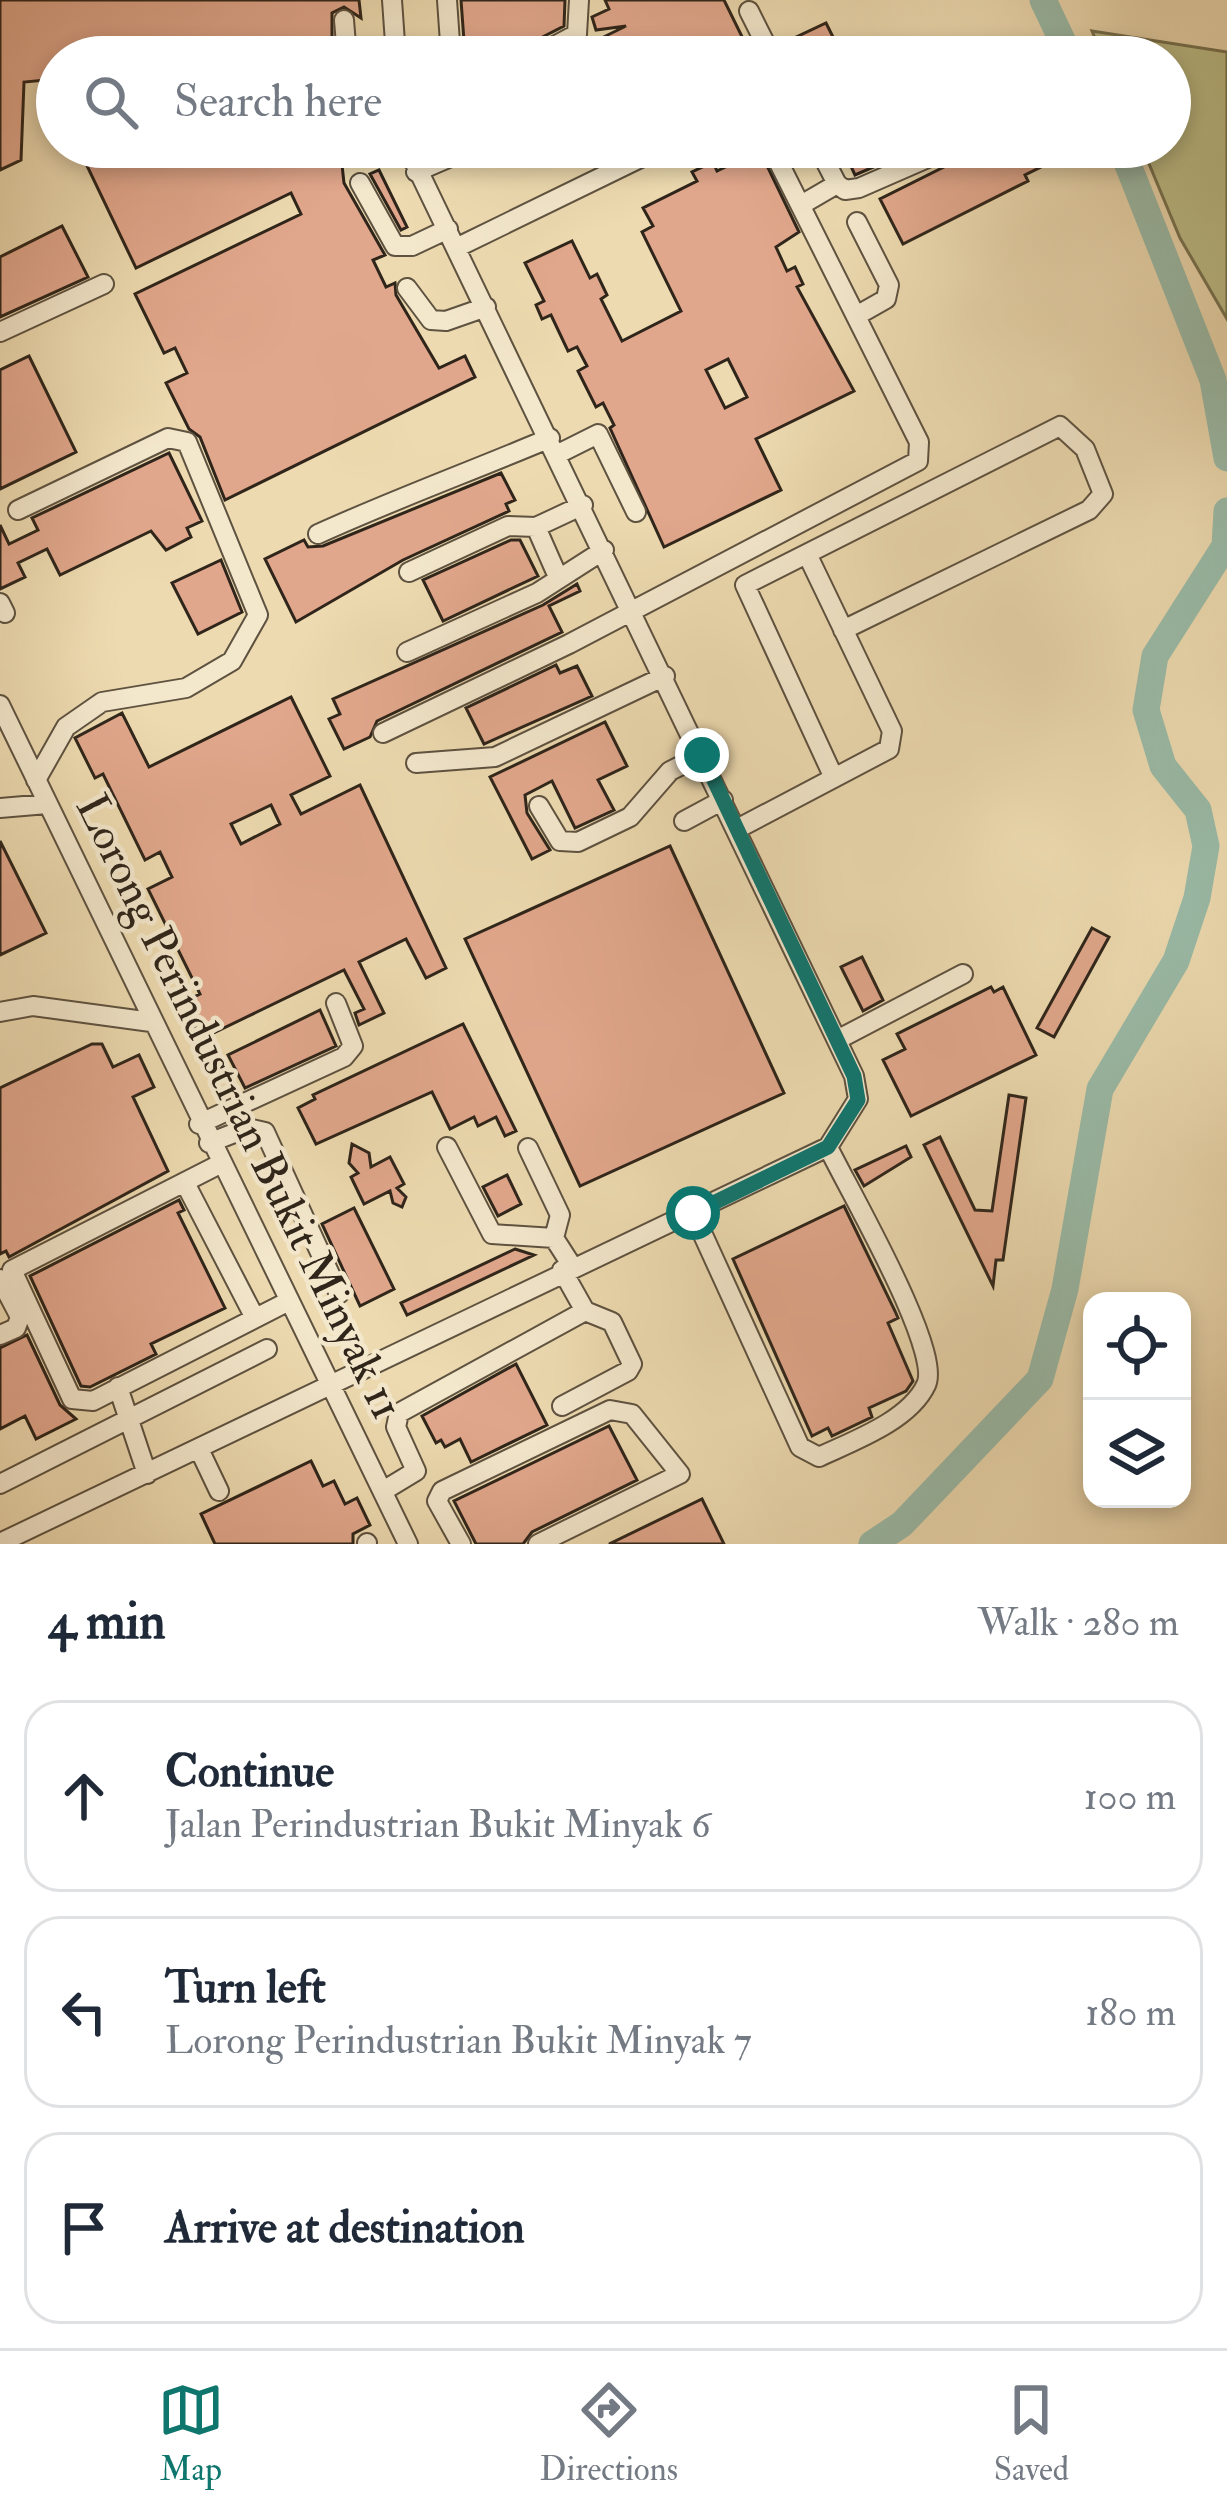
<!DOCTYPE html>
<html lang="en">
<head>
<meta charset="utf-8">
<style>
	:root { --surface:#fff; --page:#f6f6f7; --text:#1f2937; --muted:#747a83; --line:#e0e1e3; --accent:#0f766e }
	body { margin:0; font-family:"IM FELL Double Pica",serif; background:var(--page); color:var(--text) }
	.controls { position:absolute; right:36px; bottom:36px; display:grid; overflow:hidden; border-radius:24px; box-shadow:0 6px 18px #0003 }
	.controls button { width:108px; height:108px; display:grid; place-items:center; padding:0; border:0; border-bottom:3px solid var(--line); background:var(--surface); color:var(--text); font:60px sans-serif }
	.stop { position:absolute; width:36px; height:36px; margin:-27px; border:9px solid #0f766e; border-radius:50%; background:#fff }
	.stop.end { background:#0f766e; border-color:#fff; box-shadow:0 3px 12px #0008 }
	.list { margin:0; padding:0; list-style:none }
	h2 { display:flex; justify-content:space-between; align-items:center; height:156px; margin:0; padding:0 48px; font-size:51px }
	h2 small { font-size:39px; font-weight:400; color:var(--muted) }
	.list li { display:grid; grid-template-columns:78px 1fr auto; gap:36px; align-items:center; box-sizing:border-box; height:192px; margin:0 24px 24px; padding:0 24px; border:3px solid var(--line); border-radius:36px }
	.list b { display:block; font-size:45px; white-space:nowrap }
	.list p { margin:0; font-size:39px; white-space:nowrap; color:var(--muted) }
	.list em { font-size:39px; font-style:normal; color:var(--muted) }
	.icon { flex:none; width:66px; height:66px; fill:none; stroke:currentColor; stroke-width:2; stroke-linecap:round; stroke-linejoin:round }
	.map { position:relative; flex:none; width:1227px; height:1544px; overflow:hidden }
	.search { position:absolute; background:var(--surface); box-shadow:0 6px 18px #0003; left:36px; right:36px; top:36px; height:132px; display:flex; align-items:center; gap:30px; box-sizing:border-box; padding:0 42px; border-radius:66px; color:var(--muted); font-size:45px }
	.sheet { height:804px; background:var(--surface) }
	nav { display:flex; justify-content:space-around; align-items:center; box-sizing:border-box; height:168px; border-top:3px solid var(--line); background:var(--surface); font-size:33px; color:var(--muted) }
	nav a { display:grid; justify-items:center; gap:6px }
	nav .on { color:var(--accent) }
	.map>svg:first-child { display:block }
</style>
</head>
<body>
<div class="map">
<svg width="1227" height="1544" viewBox="0 0 1227 1544">
	<rect width="100%" height="100%" fill="#eddab0"/>
	<filter id="stains"><feTurbulence type="fractalNoise" baseFrequency=".00167" numOctaves="4"/><feColorMatrix values="0 0 0 0 .2 0 0 0 0 .09 0 0 0 0 .02 0 0 0 .5 -.17"/></filter>
	<radialGradient id="worn" r=".72"><stop offset=".6" stop-color="#630" stop-opacity="0"/><stop offset="1" stop-color="#630" stop-opacity=".3"/></radialGradient>
	<path fill="#bcbe88" stroke="#767251" stroke-width="3" d="M 1092,31 L 1227,52 L 1227,319 L 1180,238 L 1142,147 L 1170,147 L 1170,57 L 1103,57 Z"/>
	<g fill="none" stroke-linecap="round" stroke-linejoin="round">
		<path stroke="#9abba8" stroke-width="27" d="M 1043,0 L 1070,57
			M 1121,147 L 1213,380 L 1227,458
			M 872,1544 L 902,1524 L 1040,1379 L 1065,1289 L 1100,1089 L 1176,961 L 1197,898 L 1206,846 L 1198,810 L 1163,766 L 1146,710 L 1155,656 L 1225,546 L 1227,511"/>
	</g>
	<path fill="#e1a78c" stroke="#2f251a" stroke-width="3" fill-rule="evenodd" d="M 0,0 L 359,0 L 361,18 L 344,7 L 332,13 L 332,57 L 57,57 L 57,79 L 24,82 L 21,160 L 0,170 Z
		M 461,0 L 565,0 L 564,26 L 523,47 L 521,57 L 485,57 L 485,51 L 470,53 L 469,41 L 464,41 Z
		M 605,0 L 724,0 L 752,57 L 633,57 L 629,49 L 612,57 L 563,57 L 626,26 L 596,30 L 592,17 L 609,9 Z
		M 826,23 L 843,57 L 798,57 L 790,40 Z
		M 78,147 L 340,147 L 344,183 L 385,255 L 373,260 L 386,287 L 395,283 L 396,295 L 439,368 L 465,356 L 475,377 L 225,500 L 200,437 L 189,429 L 166,383 L 187,373 L 175,348 L 164,353 L 135,294 L 301,214 L 291,193 L 136,268 Z
		M 746,147 L 758,147 L 799,232 L 776,247 L 787,271 L 795,267 L 803,284 L 797,287 L 854,391 L 756,439 L 781,490 L 664,547 L 610,428 L 614,425 L 603,403 L 596,407 L 578,371 L 587,366 L 577,347 L 568,351 L 551,315 L 542,319 L 536,305 L 544,301 L 525,263 L 572,241 L 590,278 L 597,274 L 607,295 L 601,299 L 622,341 L 681,311 L 642,232 L 653,226 L 643,208 L 697,181 L 692,172 L 713,162 L 717,171 L 750,155 ZM 728,359 L 747,397 L 725,408 L 706,370 Z
		M 842,147 L 886,147 L 892,159 L 855,175 Z
		M 984,147 L 1011,147 L 1017,160 L 1041,147 L 1049,163 L 1025,175 L 1028,181 L 903,244 L 880,199 Z
		M 379,170 L 407,227 L 401,230 L 370,174 Z
		M 62,226 L 88,277 L 0,317 L 0,257 Z
		M 29,356 L 76,452 L 0,489 L 0,370 Z
		M 169,453 L 202,521 L 187,528 L 191,537 L 166,550 L 151,531 L 60,575 L 47,549 L 18,563 L 25,577 L 0,589 L 0,525 L 9,544 L 38,530 L 32,518 Z
		M 501,473 L 515,500 L 506,504 L 509,511 L 403,560 L 296,622 L 265,559 L 304,540 L 308,547 L 323,546 Z
		M 511,540 L 520,540 L 538,576 L 443,621 L 423,580 Z
		M 221,560 L 242,612 L 198,634 L 172,583 Z
		M 577,584 L 580,591 L 549,606 L 562,632 L 377,721 L 370,737 L 344,749 L 329,719 L 340,714 L 333,699 L 543,605 Z
		M 556,665 L 560,673 L 577,666 L 592,696 L 484,744 L 466,708 Z
		M 291,697 L 330,776 L 291,795 L 301,814 L 360,785 L 446,968 L 426,978 L 406,939 L 359,962 L 384,1013 L 359,1025 L 355,1013 L 364,1009 L 344,970 L 201,1039 L 183,1002 L 200,994 L 148,889 L 172,877 L 160,852 L 145,860 L 103,774 L 95,778 L 75,738 L 122,713 L 149,767 ZM 271,805 L 280,824 L 241,844 L 231,824 Z
		M 605,722 L 627,766 L 598,780 L 614,810 L 575,828 L 552,781 L 525,795 L 527,813 L 550,850 L 532,859 L 490,777 Z
		M 0,841 L 46,933 L 0,955 Z
		M 670,846 L 784,1093 L 580,1186 L 465,939 Z
		M 1092,928 L 1109,937 L 1054,1037 L 1037,1028 Z
		M 862,957 L 883,1000 L 863,1011 L 841,967 Z
		M 991,987 L 994,992 L 1003,987 L 1036,1055 L 911,1116 L 883,1060 L 905,1049 L 897,1034 Z
		M 320,1010 L 336,1046 L 245,1088 L 228,1055 Z
		M 463,1024 L 516,1131 L 505,1136 L 496,1117 L 478,1126 L 474,1117 L 450,1129 L 432,1092 L 316,1144 L 298,1108 L 315,1099 L 313,1095 Z
		M 92,1044 L 102,1044 L 113,1067 L 139,1055 L 154,1087 L 133,1097 L 168,1171 L 9,1257 L 6,1251 L 0,1254 L 0,1088 Z
		M 1009,1095 L 1026,1098 L 1003,1260 L 996,1260 L 993,1286 L 924,1145 L 940,1137 L 975,1210 L 992,1211 Z
		M 352,1144 L 369,1153 L 371,1167 L 390,1157 L 404,1184 L 397,1188 L 406,1197 L 402,1207 L 393,1203 L 390,1191 L 364,1204 L 351,1177 L 358,1173 L 349,1163 Z
		M 906,1146 L 911,1157 L 864,1186 L 855,1170 Z
		M 507,1175 L 521,1204 L 498,1216 L 483,1187 Z
		M 179,1200 L 184,1210 L 178,1213 L 225,1308 L 151,1344 L 156,1354 L 90,1387 L 81,1386 L 30,1276 Z
		M 844,1206 L 895,1311 L 898,1318 L 888,1323 L 913,1381 L 906,1391 L 869,1408 L 872,1417 L 832,1436 L 828,1428 L 812,1436 L 733,1259 Z
		M 354,1208 L 394,1289 L 360,1306 L 322,1224 Z
		M 515,1249 L 534,1255 L 407,1315 L 401,1303 Z
		M 27,1335 L 60,1405 L 76,1419 L 36,1439 L 25,1416 L 0,1429 L 0,1348 Z
		M 516,1364 L 547,1425 L 471,1462 L 460,1439 L 445,1447 L 441,1440 L 436,1443 L 422,1416 Z
		M 609,1426 L 637,1480 L 532,1532 L 523,1544 L 476,1544 L 454,1501 Z
		M 311,1461 L 323,1486 L 334,1481 L 345,1504 L 357,1498 L 370,1525 L 353,1534 L 353,1544 L 215,1544 L 201,1514 Z
		M 702,1499 L 724,1544 L 609,1544 Z"/>
	<g fill="none" stroke-linecap="round" stroke-linejoin="round">
		<g stroke="#5e5240" stroke-width="22">
			<path id="minor" d="M 392,0 L 396,57
				M 447,0 L 451,57
				M 749,11 L 772,57
				M 344,20 L 347,57
				M 534,57 L 577,34 L 579,0
				M 354,147 L 355,156
				M 818,147 L 837,184
				M 416,172 L 474,147
				M 360,183 L 395,246 L 412,246 L 448,229
				M 801,205 L 837,184 L 845,190 L 859,188 L 953,147
				M 458,247 L 663,147
				M 407,288 L 431,320 L 446,321 L 486,307
				M 856,316 L 886,299 L 889,285 L 857,222
				M 0,332 L 104,284
				M 558,454 L 598,434 L 636,512
				M 18,510 L 168,438 L 187,442 L 258,615 L 232,661 L 186,688 L 102,702 L 66,727 L 36,780
				M 536,527 L 558,577
				M 318,534 C 395,499 472,471 550,438
				M 409,572 L 508,526 L 536,527 L 583,505
				M 0,603 L 5,613
				M 407,652 L 537,593 L 604,550
				M 0,705 L 408,1544
				M 383,733 L 569,644 L 918,461 L 919,442 L 771,147
				M 416,763 L 495,757 L 665,676
				M 834,778 L 745,585 L 1060,426 L 1085,449 L 1103,494 L 1089,510 L 843,630
				M 539,806 L 560,841 L 578,842 L 630,817 L 670,771 L 702,755
				M 0,808 L 47,804
				M 684,821 L 723,800
				M 737,829 L 889,749 L 892,731 L 808,556
				M 0,1012 L 33,1006 L 151,1022
				M 837,1040 L 963,974
				M 199,1124 L 344,1057 L 353,1046 L 336,1003
				M 209,1143 L 247,1128 L 265,1132 L 339,1294
				M 447,1147 L 492,1234 L 554,1238
				M 528,1148 L 560,1215 L 554,1238 L 572,1266
				M 220,1164 L 12,1270 L 72,1399 L 93,1401 L 289,1301
				M 185,1183 L 255,1318
				M 693,1213 L 800,1447 L 819,1457 C 853,1441 909,1421 926,1385 C 943,1351 847,1187 828,1147
				M 0,1279 L 20,1317 L 16,1328 L 0,1335
				M 118,1387 L 147,1474
				M 562,1406 L 628,1371 L 632,1364 L 612,1322 L 585,1311 L 562,1270
				M 199,1449 L 219,1491
				M 0,1484 L 267,1349
				M 383,1491 L 416,1471 L 396,1427 L 399,1413 L 585,1311
				M 0,1543 L 828,1147 L 858,1099 L 854,1076 L 407,147
				M 367,1543 L 367,1544
				M 461,1544 L 437,1501 L 442,1491 L 610,1410 L 632,1414 L 680,1474 L 538,1544"/>
		</g>
		<use href="#minor" stroke="#f3e7cc" stroke-width="18"/>
	</g>
	<g fill="none" stroke-linecap="round" stroke-linejoin="round">
		<path stroke="#0f766e" stroke-width="15" d="M 693,1213 L 828,1147 L 858,1100 L 854,1076 L 702,755"/>
	</g>
	<g text-anchor="middle" dominant-baseline="central" stroke-width="9" stroke-linejoin="round" paint-order="stroke">
		<g font-size="45" fill="#2f251a" stroke="#f3e7cc">
			<text transform="translate(239 1107) rotate(64)">Lorong Perindustrian Bukit Minyak 11</text>
		</g>
	</g>
	<rect width="100%" height="100%" filter="url(#stains)"/>
	<rect width="100%" height="100%" fill="url(#worn)"/>
</svg>
<div class="controls">
<button><svg class="icon" aria-label="locate" viewBox="0 0 24 24"><circle cx="12" cy="12" r="6"/><path d="M12 2v4M12 18v4M2 12h4M18 12h4"/></svg></button>
<button><svg class="icon" aria-label="layers" viewBox="0 0 24 24"><path d="M12 4l9 5-9 5-9-5zM3 14l9 5 9-5"/></svg></button>
</div>
<div class="stop" style="left:693px;top:1213px"></div>
<div class="stop end" style="left:702px;top:755px"></div>
<div class="search"><svg class="icon" aria-label="search" viewBox="0 0 24 24"><circle cx="10" cy="10" r="6"/><path d="M15 15l6 6"/></svg>Search here</div>
</div>
<section class="sheet">
<h2>4 min<small>Walk · 280 m</small></h2>
<ul class="list">
<li><svg class="icon" aria-label="ahead" viewBox="0 0 24 24"><path d="M12 20V5M6 11l6-6 6 6"/></svg><div><b>Continue</b><p>Jalan Perindustrian Bukit Minyak 6</p></div><em>100 m</em></li>
<li><svg class="icon" aria-label="left" viewBox="0 0 24 24"><path d="M17 20v-9H6M10 6l-5 5 5 5"/></svg><div><b>Turn left</b><p>Lorong Perindustrian Bukit Minyak 7</p></div><em>180 m</em></li>
<li><svg class="icon" aria-label="arrive" viewBox="0 0 24 24"><path d="M6 21V4h12l-3 4 3 4H6"/></svg><div><b>Arrive at destination</b></div></li>
</ul>
</section>
<nav>
<a class="on"><svg class="icon" aria-label="map" viewBox="0 0 24 24"><path d="M3 6l6-2 6 2 6-2v14l-6 2-6-2-6 2zM9 4v14M15 6v14"/></svg>Map</a>
<a><svg class="icon" aria-label="directions" viewBox="0 0 24 24"><path d="M12 3l9 9-9 9-9-9zM9 14v-3h6M13 9l2 2-2 2"/></svg>Directions</a>
<a><svg class="icon" aria-label="saved" viewBox="0 0 24 24"><path d="M7 4h10v16l-5-4-5 4z"/></svg>Saved</a>
</nav>
</body>
</html>
